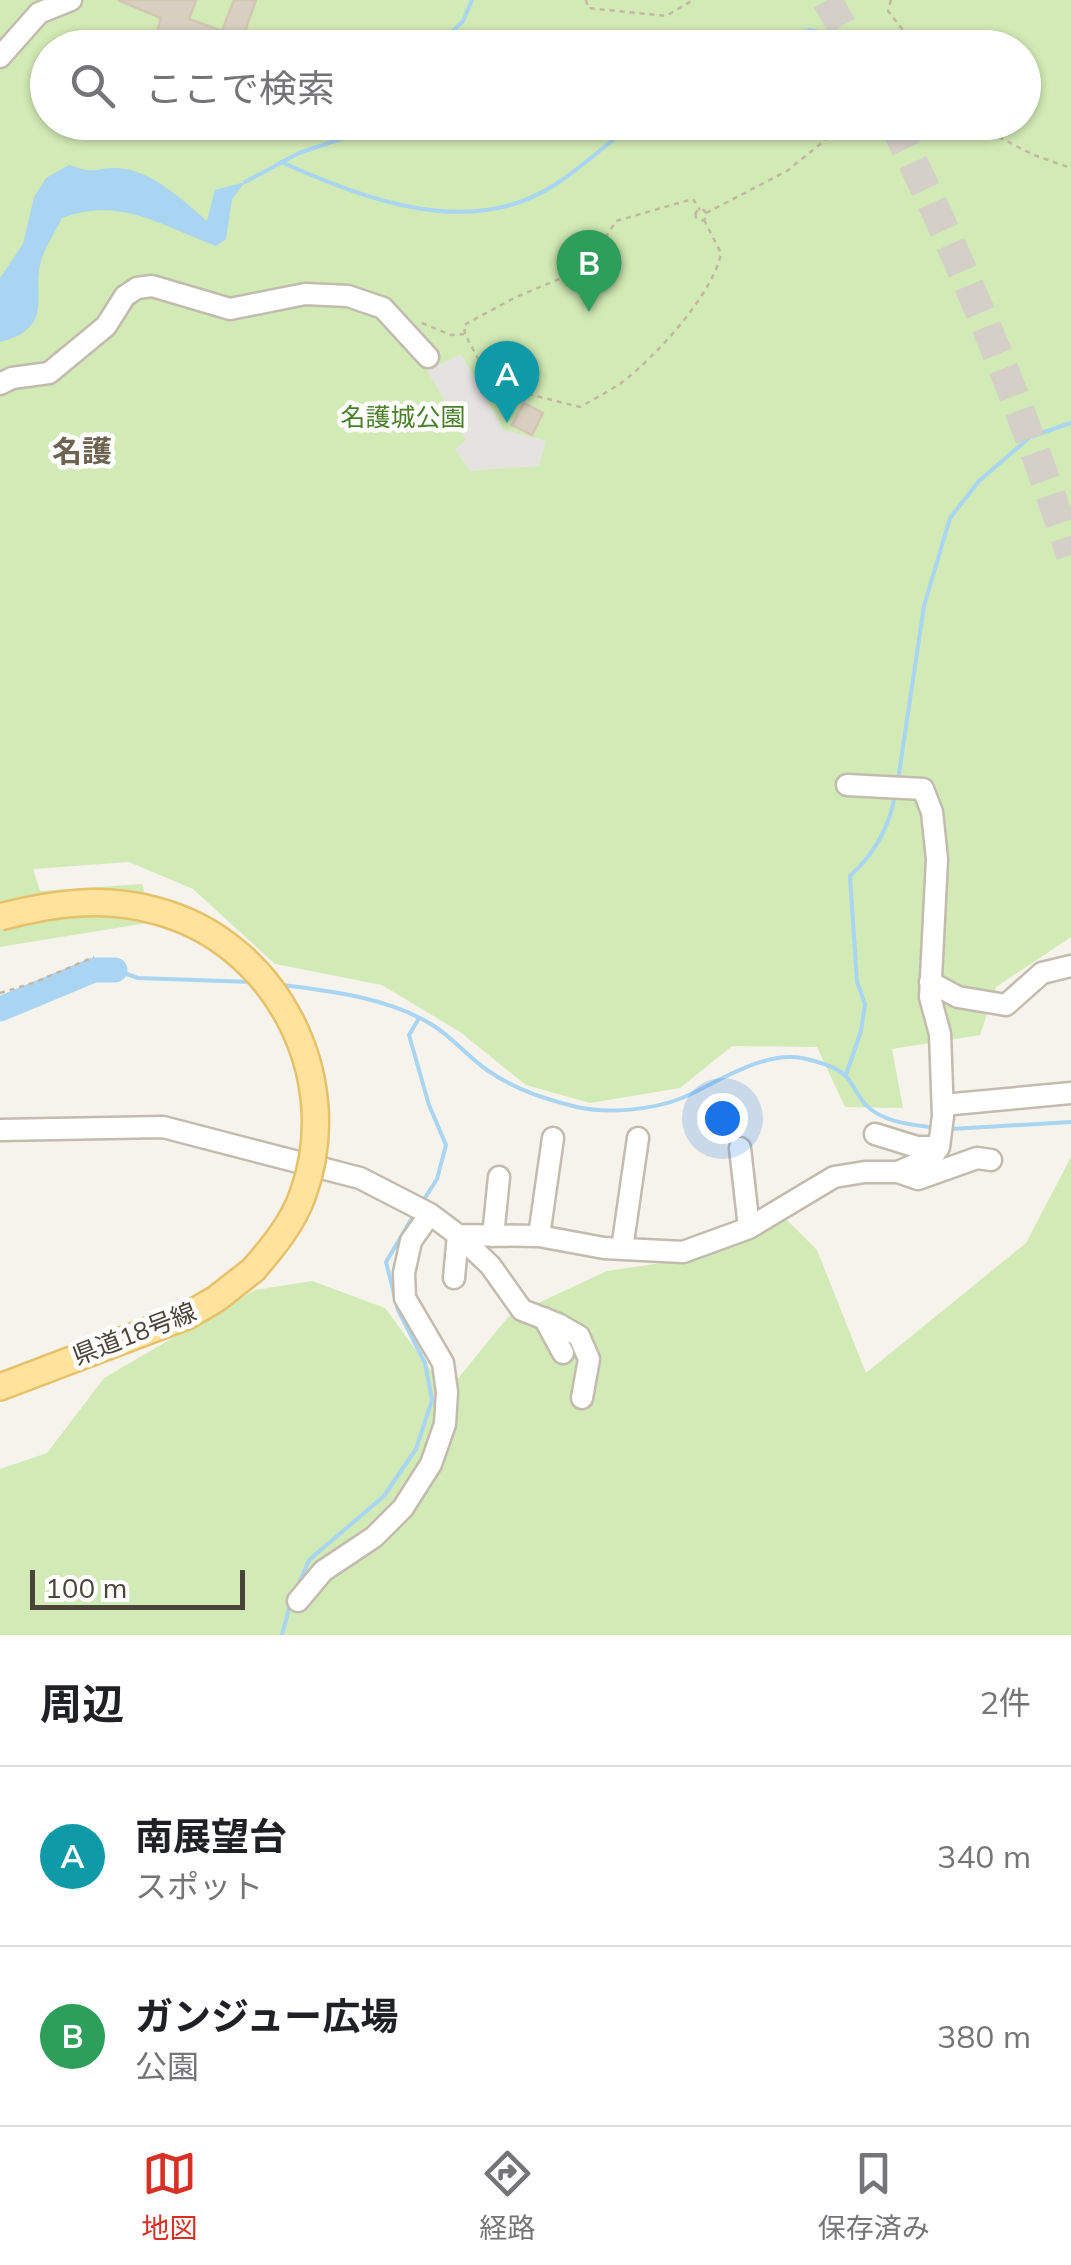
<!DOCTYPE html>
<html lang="ja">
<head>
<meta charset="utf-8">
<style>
	:root { --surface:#fff; --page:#f2f2f2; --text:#202124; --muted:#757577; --line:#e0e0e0; --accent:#d93025 }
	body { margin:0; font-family:Mulish,"Noto Sans JP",sans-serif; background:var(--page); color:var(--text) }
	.scale { position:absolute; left:30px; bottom:25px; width:215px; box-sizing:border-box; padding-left:10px; border:5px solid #4b4439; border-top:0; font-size:28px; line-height:35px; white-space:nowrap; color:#4b4439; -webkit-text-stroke:8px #fff; paint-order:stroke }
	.you { position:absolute; left:722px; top:1118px; width:35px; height:35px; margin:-25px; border:8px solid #fff; border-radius:50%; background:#1a73e8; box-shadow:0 0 0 15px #1a73e833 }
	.badge { display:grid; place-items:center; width:65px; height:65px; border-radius:50%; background:var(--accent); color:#fff; font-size:32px; font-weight:700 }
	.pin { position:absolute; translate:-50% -82px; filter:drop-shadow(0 2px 5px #0008) }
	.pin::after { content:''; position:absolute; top:52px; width:35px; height:30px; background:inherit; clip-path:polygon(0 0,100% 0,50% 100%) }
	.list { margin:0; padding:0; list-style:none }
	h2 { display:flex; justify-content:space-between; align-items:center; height:130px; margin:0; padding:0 40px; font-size:42px }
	h2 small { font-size:32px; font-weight:400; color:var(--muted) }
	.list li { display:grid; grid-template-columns:65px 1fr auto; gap:30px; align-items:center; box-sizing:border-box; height:180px; padding:0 40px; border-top:2px solid var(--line) }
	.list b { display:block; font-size:38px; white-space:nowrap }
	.list p { margin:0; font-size:32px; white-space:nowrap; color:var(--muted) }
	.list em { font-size:32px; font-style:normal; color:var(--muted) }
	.icon { flex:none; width:55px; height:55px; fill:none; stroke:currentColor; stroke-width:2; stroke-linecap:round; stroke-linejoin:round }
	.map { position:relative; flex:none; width:1071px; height:1635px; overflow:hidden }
	.search { position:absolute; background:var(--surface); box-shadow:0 2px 8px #0004; left:30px; right:30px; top:30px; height:110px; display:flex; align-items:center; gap:25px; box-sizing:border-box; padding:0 35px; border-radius:55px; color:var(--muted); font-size:38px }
	.sheet { height:490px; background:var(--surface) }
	nav { display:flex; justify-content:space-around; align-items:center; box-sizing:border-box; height:140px; border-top:2px solid var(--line); background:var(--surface); font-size:28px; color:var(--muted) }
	nav a { display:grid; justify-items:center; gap:5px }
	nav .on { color:var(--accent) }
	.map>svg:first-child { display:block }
</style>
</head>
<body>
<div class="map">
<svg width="1071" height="1635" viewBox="0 0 1071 1635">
	<rect width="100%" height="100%" fill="#f6f3ec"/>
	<path fill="#d2eab5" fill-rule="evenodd" d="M 0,0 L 1071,0 L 1071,937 L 996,987 L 980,1035 L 892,1049 L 903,1108 L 845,1107 L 817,1047 L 732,1046 L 680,1088 L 590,1103 L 526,1085 L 460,1032 L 382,985 L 275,964 L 193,889 L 129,862 L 33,869 L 40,891 L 142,884 L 153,922 L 0,947 ZM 48,48 L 1024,48 L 1024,122 L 48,122 Z
		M 1071,1157 L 1071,1635 L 0,1635 L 0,1469 L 47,1453 L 104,1378 L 255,1290 L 312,1281 L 385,1308 L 447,1392 L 508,1317 L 607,1271 L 708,1256 L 786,1219 L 817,1250 L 866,1373 L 1026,1243 Z"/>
	<path fill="#e5e3e0" d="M 461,354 L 503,429 L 546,441 L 539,466 L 470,471 L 455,449 L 466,440 L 427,370 Z"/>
	<path fill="#a9d4f2" d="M 69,165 C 97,175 91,168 116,168 C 149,168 184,201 207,221 L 215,190 L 245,182 L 232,199 L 226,239 L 216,246 C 162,226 120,196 62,218 C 55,232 45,247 41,261 C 31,297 56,327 0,342 L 0,278 L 23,244 L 34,197 L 46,178 Z"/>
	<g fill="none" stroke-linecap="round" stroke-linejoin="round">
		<path stroke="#a9d4f2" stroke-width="4" d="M 436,48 L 463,21 L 472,0
			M 753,48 L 810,30 L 886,48
			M 281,162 C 365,199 470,241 556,184 C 583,166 609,142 636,122
			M 245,182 L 299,153 L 371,129 L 377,122
			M 898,780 L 924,606 L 950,518 L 979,481 L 1030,437 L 1071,423
			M 115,970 L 138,978 L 252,982
			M 282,985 C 332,991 390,998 434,1026 C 453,1038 468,1057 487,1070 C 514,1089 544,1099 577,1107 C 608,1114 652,1110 682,1098 C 717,1083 762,1051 802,1058 C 816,1061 841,1068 849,1080 C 855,1088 859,1098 866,1105 C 883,1123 914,1125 937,1128
			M 418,1020 L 409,1035 L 429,1105 L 446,1145 L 437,1179 L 423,1201
			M 846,1075 L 861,1031 L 865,1004 L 857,982 L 850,876 C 874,854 890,827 895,794
			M 951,1129 L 1071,1122
			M 297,1588 L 309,1560 L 384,1496 L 416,1449 L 432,1400 L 425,1363 L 398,1310 L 386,1262 L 415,1213
			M 282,1635 L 291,1601"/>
		<path stroke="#a9d4f2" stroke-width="25" d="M 0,1009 L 94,970 L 115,970"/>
	</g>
	<path fill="#d8cfc1" stroke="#d3c7b4" stroke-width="2.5" d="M 118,0 L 196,0 L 189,19 L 222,31 L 234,0 L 256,0 L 239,48 L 152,48 L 161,18 Z
		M 524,403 L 543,413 L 532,435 L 512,425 Z"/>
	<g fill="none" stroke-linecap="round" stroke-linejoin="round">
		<path stroke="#d4d0c8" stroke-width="30" stroke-dasharray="30 15" stroke-linecap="butt" d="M 827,0 L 854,48
			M 893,122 C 963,262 1022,407 1071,555"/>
		<g stroke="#c2bbae" stroke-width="25">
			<path id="minor" d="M 0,57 L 39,13 L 71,0
				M 0,384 L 12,378 L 49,373 L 106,326 L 125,296 L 137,288 L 152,286 L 230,309 L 305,294 L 348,296 L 383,308 L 428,357
				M 930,982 L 958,997 L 1006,1005 L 1042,973 L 1071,966
				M 943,1105 L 1071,1093
				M 0,1130 L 163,1127 L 360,1178 L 430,1214 L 458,1235 L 539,1236 L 604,1248 L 683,1252 L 749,1228 L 834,1177 L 865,1172 L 898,1172 L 932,1157 L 939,1147 L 943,1116 L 940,1034 L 930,997 L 937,859 L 932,812 L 923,789 L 847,785
				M 875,1134 L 917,1147 L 939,1147
				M 740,1148 L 749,1228
				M 898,1172 L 918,1179 L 977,1158 L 991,1160
				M 458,1235 L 490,1265 L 522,1310 L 558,1324 L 579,1336 L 589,1359 L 582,1398
				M 493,1236 L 499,1177
				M 539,1236 L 553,1138
				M 622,1249 L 638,1138
				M 454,1278 L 458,1235
				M 544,1318 L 563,1353
				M 298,1601 L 323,1571 L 374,1537 L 403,1508 L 431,1464 L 445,1424 L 447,1392 L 443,1363 L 405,1298 L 404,1273 L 411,1241 L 430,1214"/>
		</g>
		<g stroke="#e6c16a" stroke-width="30">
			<path id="major" d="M 0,1387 L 187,1316 L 216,1299 L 253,1270"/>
		</g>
		<path stroke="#c4b79f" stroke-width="2.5" stroke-dasharray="5 5" stroke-linecap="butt" d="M 586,0 L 588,8 L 666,16 L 693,0
			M 891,0 L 888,11 L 917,48
			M695.5 215a5.5 5.5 0 1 1 11 0a5.5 5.5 0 1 1-11 0Z
			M 706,213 L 787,171 L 829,137 L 854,124 L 983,129 L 1034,155 L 1071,168
			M 422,323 L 451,335 L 465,334 L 492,385 L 580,407 C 594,399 608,392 621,383 C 654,359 714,293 721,253 L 704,220
			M 465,334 L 464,325 L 516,297 L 586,268 L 616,221 L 693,199 L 700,210
			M 0,993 L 33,983 L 94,957"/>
		<use href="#minor" stroke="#fff" stroke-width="20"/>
		<use href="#major" stroke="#ffe39c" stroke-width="25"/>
		<g stroke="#e6c16a" stroke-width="30" stroke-linecap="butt">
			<path id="major-bridge" d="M 0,917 C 53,903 103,896 157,911 C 277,943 345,1078 303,1194 C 293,1223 273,1247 253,1270"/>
		</g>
		<use href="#major-bridge" stroke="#ffe39c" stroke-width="25"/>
	</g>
	<g text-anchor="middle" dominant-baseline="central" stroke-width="9" stroke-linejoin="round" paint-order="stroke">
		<g font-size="25" fill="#4a7f2a" stroke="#fff">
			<text x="403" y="416">名護城公園</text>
		</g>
		<g font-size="25" fill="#4b4439" stroke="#fff">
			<text transform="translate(134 1333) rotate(-21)">県道18号線</text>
		</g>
		<g font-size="30" font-weight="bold" fill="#6e6250" stroke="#fff">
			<text x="82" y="451">名護</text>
		</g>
	</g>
</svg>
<div class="scale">100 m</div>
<div class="you"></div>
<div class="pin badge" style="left:507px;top:423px;background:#0f9aa8">A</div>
<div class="pin badge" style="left:589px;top:312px;background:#2e9e5b">B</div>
<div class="search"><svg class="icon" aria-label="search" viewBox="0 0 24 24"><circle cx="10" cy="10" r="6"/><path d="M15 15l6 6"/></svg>ここで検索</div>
</div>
<section class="sheet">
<h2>周辺<small>2件</small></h2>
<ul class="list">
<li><span class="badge" style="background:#0f9aa8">A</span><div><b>南展望台</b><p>スポット</p></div><em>340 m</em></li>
<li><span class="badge" style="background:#2e9e5b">B</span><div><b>ガンジュー広場</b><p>公園</p></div><em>380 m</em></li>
</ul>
</section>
<nav>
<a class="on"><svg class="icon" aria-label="map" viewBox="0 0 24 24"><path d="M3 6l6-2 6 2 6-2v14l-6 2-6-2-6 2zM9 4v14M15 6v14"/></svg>地図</a>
<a><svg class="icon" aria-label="directions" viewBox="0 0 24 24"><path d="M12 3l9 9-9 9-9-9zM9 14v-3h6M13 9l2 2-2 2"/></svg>経路</a>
<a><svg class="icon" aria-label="saved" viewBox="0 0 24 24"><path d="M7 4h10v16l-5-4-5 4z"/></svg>保存済み</a>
</nav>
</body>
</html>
